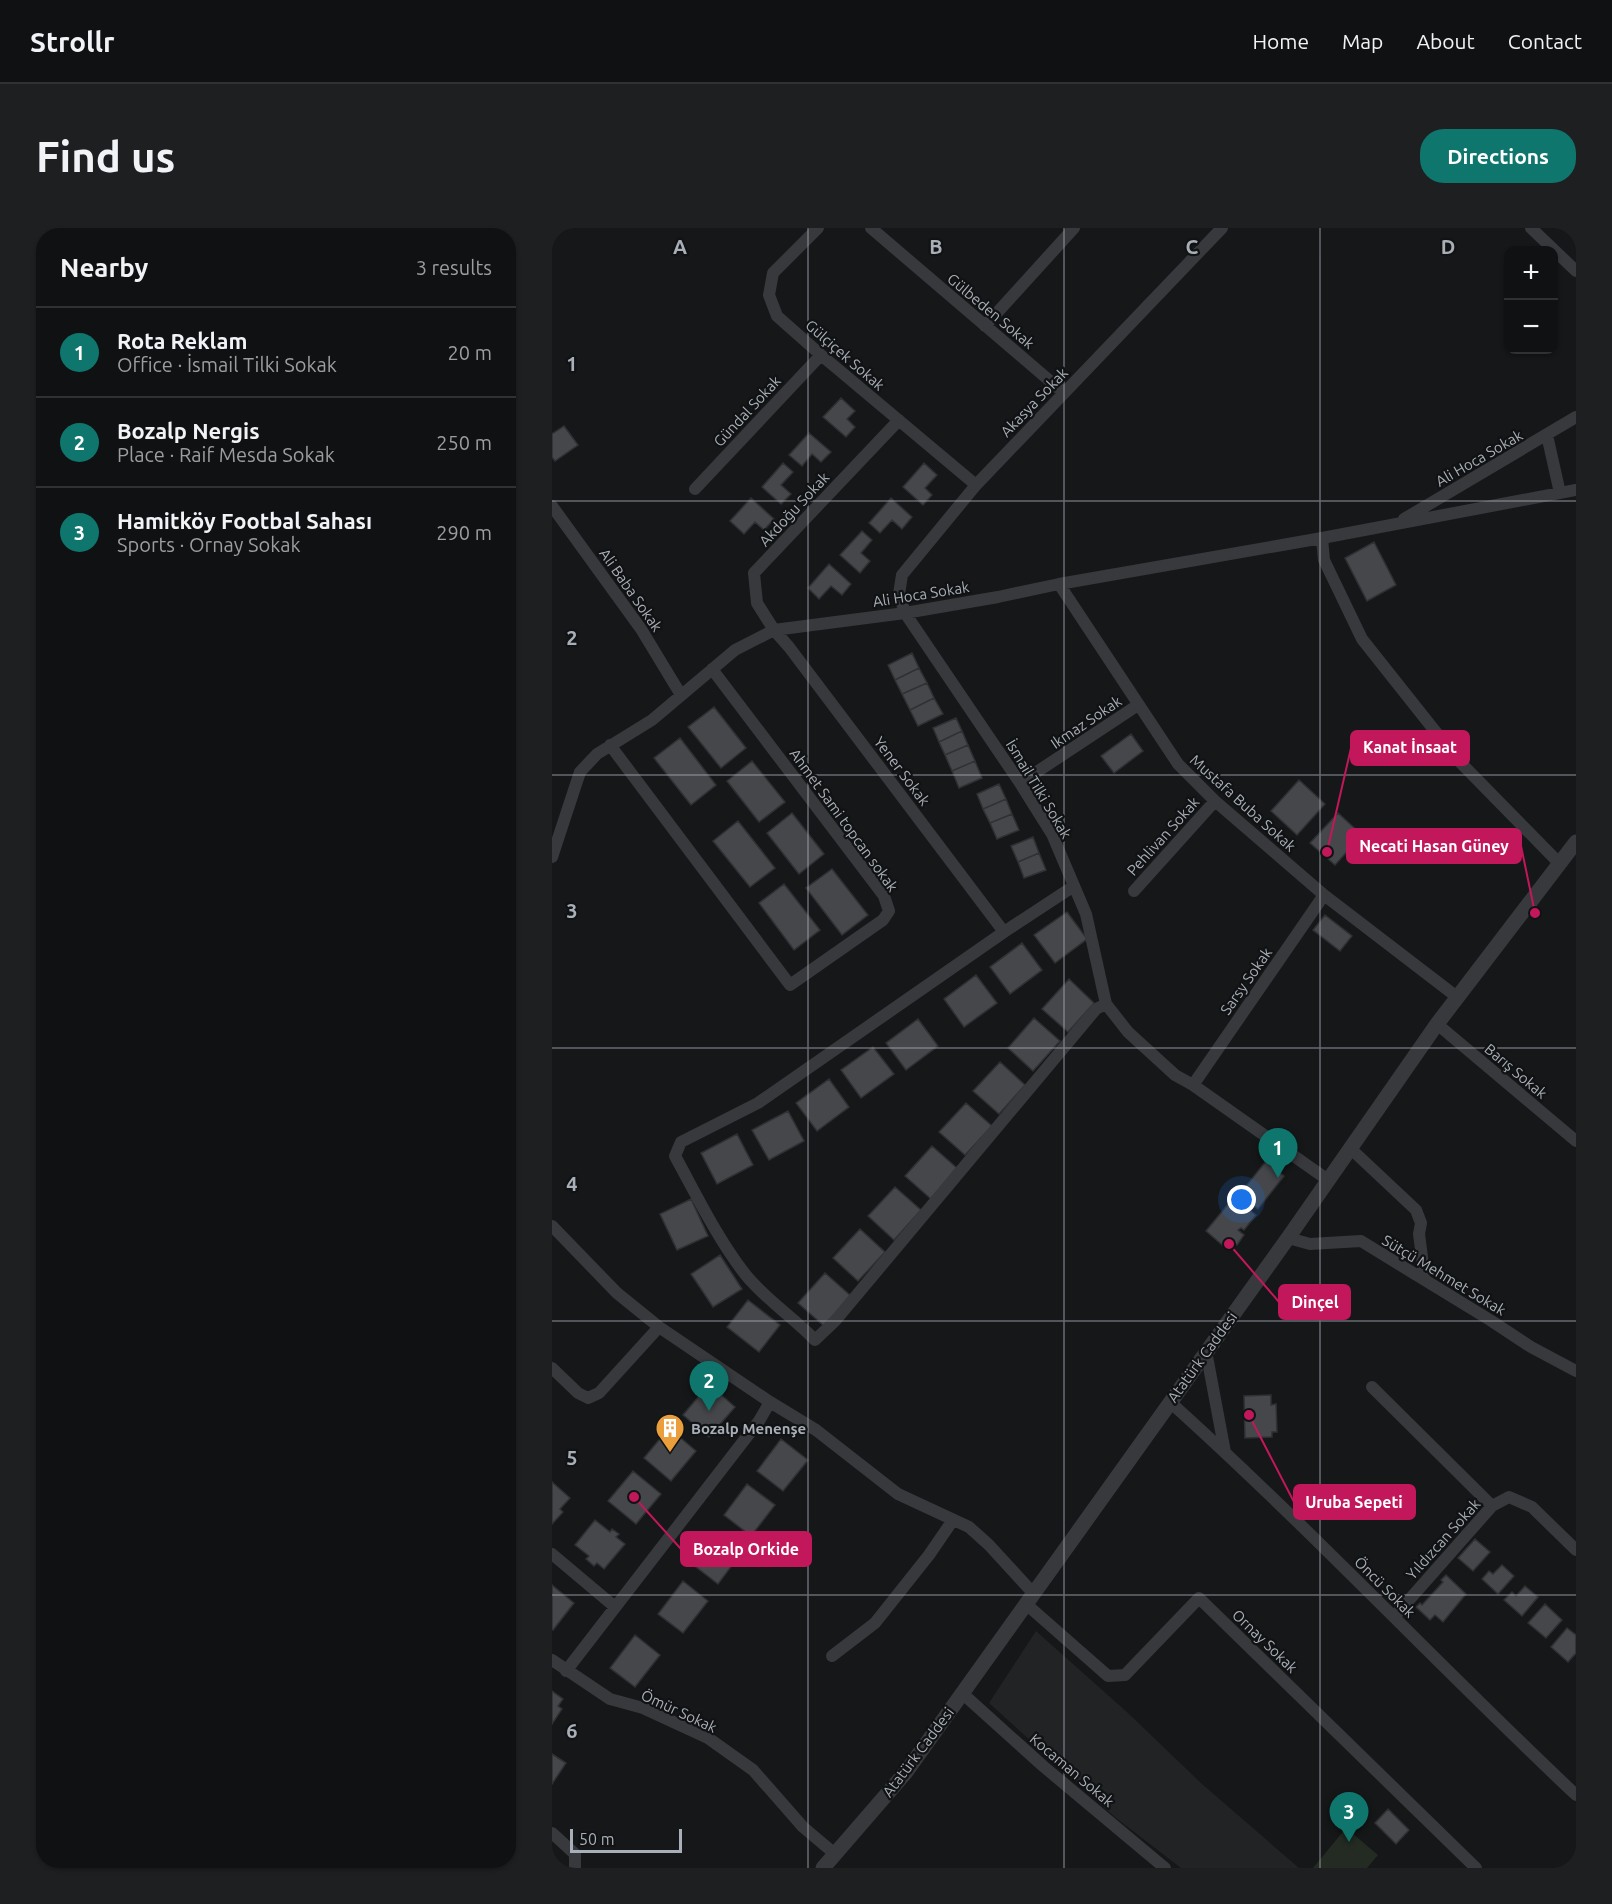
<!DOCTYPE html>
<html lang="en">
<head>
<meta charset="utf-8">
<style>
	:root { --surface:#101112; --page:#1e1f20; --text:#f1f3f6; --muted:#9c9d9f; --line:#303132; --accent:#0f766e }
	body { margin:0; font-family:Ubuntu,sans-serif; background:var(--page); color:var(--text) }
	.controls { position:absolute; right:18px; top:18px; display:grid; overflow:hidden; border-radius:12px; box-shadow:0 2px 4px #0004 }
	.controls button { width:54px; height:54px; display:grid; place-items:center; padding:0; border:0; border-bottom:2px solid var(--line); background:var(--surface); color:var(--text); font:30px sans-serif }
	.scale { position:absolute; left:18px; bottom:15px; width:112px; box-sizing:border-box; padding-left:6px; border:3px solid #a9afb8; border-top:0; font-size:16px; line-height:21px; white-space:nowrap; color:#a9afb8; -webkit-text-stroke:4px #111213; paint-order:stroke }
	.you { position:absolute; left:690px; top:972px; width:21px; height:21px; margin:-15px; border:4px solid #fff; border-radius:50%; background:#1a73e8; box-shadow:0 0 0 9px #1a73e833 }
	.badge { display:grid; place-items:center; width:39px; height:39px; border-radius:50%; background:var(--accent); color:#fff; font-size:20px; font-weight:700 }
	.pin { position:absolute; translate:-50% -50px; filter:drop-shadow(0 2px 3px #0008) }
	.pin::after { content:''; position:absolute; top:32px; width:21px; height:18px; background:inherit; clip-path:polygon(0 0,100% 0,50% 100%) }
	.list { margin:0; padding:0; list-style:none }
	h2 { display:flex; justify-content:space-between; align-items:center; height:78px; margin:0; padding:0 24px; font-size:26px }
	h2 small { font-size:20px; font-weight:400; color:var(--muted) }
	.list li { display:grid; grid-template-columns:39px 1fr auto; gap:18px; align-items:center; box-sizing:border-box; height:90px; padding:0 24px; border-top:2px solid var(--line) }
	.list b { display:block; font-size:22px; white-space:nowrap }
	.list p { margin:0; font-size:20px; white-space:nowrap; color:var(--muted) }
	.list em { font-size:20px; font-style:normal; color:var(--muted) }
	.map { position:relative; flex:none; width:1024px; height:1640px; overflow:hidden; border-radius:24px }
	header { display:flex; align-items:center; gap:36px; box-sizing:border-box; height:84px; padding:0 30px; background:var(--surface); border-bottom:2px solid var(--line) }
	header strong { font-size:28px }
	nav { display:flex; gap:33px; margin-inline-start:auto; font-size:21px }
	.intro { display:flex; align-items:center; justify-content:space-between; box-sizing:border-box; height:144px; padding:0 36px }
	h1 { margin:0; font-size:42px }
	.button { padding:15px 27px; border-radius:24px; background:var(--accent); color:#fff; font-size:21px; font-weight:700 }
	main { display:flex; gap:36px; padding:0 36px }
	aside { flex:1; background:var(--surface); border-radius:24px; box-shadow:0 2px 4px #0004 }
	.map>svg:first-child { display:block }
</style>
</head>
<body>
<header>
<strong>Strollr</strong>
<nav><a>Home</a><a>Map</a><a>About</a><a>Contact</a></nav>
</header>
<div class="intro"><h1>Find us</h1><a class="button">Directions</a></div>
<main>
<aside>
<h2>Nearby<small>3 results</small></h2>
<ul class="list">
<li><span class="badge">1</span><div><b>Rota Reklam</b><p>Office · İsmail Tilki Sokak</p></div><em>20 m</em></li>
<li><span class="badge">2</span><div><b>Bozalp Nergis</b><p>Place · Raif Mesda Sokak</p></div><em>250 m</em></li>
<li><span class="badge">3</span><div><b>Hamitköy Footbal Sahası</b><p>Sports · Ornay Sokak</p></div><em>290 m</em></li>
</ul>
</aside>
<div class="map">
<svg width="1024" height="1640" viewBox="0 0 1024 1640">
	<rect width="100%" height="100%" fill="#161718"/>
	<path fill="#222325" d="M 484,1403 L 576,1485 L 650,1556 L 747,1640 L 629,1640 L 564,1590 L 437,1475 Z"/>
	<path fill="#232b23" d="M 794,1600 L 826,1627 L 815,1640 L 761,1640 Z"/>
	<path fill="#45474b" stroke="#303134" stroke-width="1.5" d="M 289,170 L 303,183 L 295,191 L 303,199 L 294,209 L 271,189 Z
		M 12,198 L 26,217 L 3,233 L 0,229 L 0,206 Z
		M 257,205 L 279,224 L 269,234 L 260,226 L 250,238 L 237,227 Z
		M 231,235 L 241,244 L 229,257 L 239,266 L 229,276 L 210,259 Z
		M 372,235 L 385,247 L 373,260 L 380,267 L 371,277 L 351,259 Z
		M 199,270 L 222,291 L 212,302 L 203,294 L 192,306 L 178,293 Z
		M 339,270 L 360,289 L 350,301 L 340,292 L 328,305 L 317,295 Z
		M 310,303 L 320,312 L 309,325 L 318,333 L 308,345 L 288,327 Z
		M 822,314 L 844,357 L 815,373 L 793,330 Z
		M 277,336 L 299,356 L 290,367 L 279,358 L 267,371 L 256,360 Z
		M 360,425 L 367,440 L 343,452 L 336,437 Z
		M 367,440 L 375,455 L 350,466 L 343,452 Z
		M 375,455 L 382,470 L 358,482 L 350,466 Z
		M 382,470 L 391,486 L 366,498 L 358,482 Z
		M 162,479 L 194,520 L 169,540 L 136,499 Z
		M 404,490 L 410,503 L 387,514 L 381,500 Z
		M 410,503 L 416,517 L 393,527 L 387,514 Z
		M 579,506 L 591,523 L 562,545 L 549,528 Z
		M 128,510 L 164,557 L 139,577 L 102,530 Z
		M 416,517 L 423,533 L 400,543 L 393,527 Z
		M 200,533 L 233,574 L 207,594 L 175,553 Z
		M 423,533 L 430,550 L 407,560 L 400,543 Z
		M 747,552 L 773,576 L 745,607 L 719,583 Z
		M 447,556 L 454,571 L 431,581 L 425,566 Z
		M 454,571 L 460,586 L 438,595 L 431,581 Z
		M 240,585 L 272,626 L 247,646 L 215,605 Z
		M 786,585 L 810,607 L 783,637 L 758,615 Z
		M 460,586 L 467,602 L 445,611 L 438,595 Z
		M 186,593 L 223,640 L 198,659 L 161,613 Z
		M 481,609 L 487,625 L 466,634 L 459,618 Z
		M 487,625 L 494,642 L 472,650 L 466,634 Z
		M 280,641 L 316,687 L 290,707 L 254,660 Z
		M 232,656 L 268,702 L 242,722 L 207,675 Z
		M 515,684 L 535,711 L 503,735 L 482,707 Z
		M 773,687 L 800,708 L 788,723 L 761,702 Z
		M 470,715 L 490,742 L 458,766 L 438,739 Z
		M 424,747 L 445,775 L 412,799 L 392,771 Z
		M 517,751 L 542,775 L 516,804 L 490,781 Z
		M 482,790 L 508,813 L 481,843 L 456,820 Z
		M 366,791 L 386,818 L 354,842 L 334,815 Z
		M 321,819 L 342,846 L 309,870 L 289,842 Z
		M 448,834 L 473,857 L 447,886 L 421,863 Z
		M 277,851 L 297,879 L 265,903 L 244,875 Z
		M 414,875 L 440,898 L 413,927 L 387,904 Z
		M 236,883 L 252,913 L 217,932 L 200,902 Z
		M 185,906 L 201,937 L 165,956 L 149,925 Z
		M 380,918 L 406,941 L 379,971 L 353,948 Z
		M 714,933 L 732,948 L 706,981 L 687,967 Z
		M 343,959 L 369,982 L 342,1012 L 316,988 Z
		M 682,969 L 704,987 L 692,1002 L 689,1000 L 686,1002 L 692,1007 L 685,1017 L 682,1015 L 676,1022 L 654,1003 Z
		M 139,971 L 156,1008 L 125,1022 L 108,986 Z
		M 308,1001 L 333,1024 L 306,1053 L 281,1030 Z
		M 168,1027 L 190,1061 L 161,1079 L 139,1046 Z
		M 273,1045 L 299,1068 L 272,1098 L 246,1075 Z
		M 196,1072 L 228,1097 L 207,1124 L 175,1099 Z
		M 157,1156 L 183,1179 L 157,1209 L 131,1187 Z
		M 719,1167 L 719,1177 L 724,1176 L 725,1204 L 720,1204 L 720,1209 L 693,1210 L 692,1168 Z
		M 117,1200 L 144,1223 L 119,1253 L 92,1230 Z
		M 229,1211 L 256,1232 L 231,1263 L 205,1243 Z
		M 81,1243 L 109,1266 L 84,1296 L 56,1273 Z
		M 0,1254 L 18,1270 L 8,1281 L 11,1284 L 0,1296 Z
		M 195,1256 L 223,1277 L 199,1308 L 172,1287 Z
		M 43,1292 L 58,1304 L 60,1301 L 67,1306 L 64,1309 L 73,1316 L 52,1341 L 45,1335 L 42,1338 L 34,1331 L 37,1328 L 23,1317 Z
		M 163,1304 L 190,1324 L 166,1356 L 139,1335 Z
		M 923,1311 L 938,1324 L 921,1343 L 906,1330 Z
		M 950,1337 L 962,1348 L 946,1366 L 930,1351 L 937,1343 L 941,1346 Z
		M 894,1347 L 914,1366 L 891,1394 L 883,1387 L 878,1392 L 864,1379 L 868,1375 L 870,1377 L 891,1354 L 889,1352 Z
		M 131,1353 L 156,1373 L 131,1405 L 106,1386 Z
		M 0,1357 L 22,1375 L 1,1402 L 0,1401 Z
		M 973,1358 L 986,1369 L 970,1388 L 952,1372 L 960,1364 L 964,1368 Z
		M 993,1376 L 1010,1392 L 994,1410 L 976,1395 Z
		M 1015,1400 L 1024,1407 L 1024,1425 L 1016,1434 L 999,1419 Z
		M 83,1407 L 108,1427 L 83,1459 L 58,1440 Z
		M 0,1463 L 11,1471 L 6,1478 L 10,1481 L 0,1496 Z
		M 0,1526 L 14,1535 L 0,1556 Z
		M 836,1581 L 857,1602 L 844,1616 L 823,1595 Z"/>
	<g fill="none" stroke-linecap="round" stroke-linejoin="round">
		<path stroke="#38393d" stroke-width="12" d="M 266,0 L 221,45 L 217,67 L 225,88 L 269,127 L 424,257
			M 319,0 L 512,165
			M 670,0 L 424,257 L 350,347 L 347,366 L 353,385 L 468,555 L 500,606 L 534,686 L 554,776 L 576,804 L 623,847 L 641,857 L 776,952
			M 979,0 L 1024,43
			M 433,98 L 522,0
			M 347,192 L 202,345 L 205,375 L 222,402 L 237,419 L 452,704
			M 995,207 L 1008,265
			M 143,261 L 269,127
			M 0,278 L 89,401 L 129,467
			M 852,291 L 1024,189
			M 770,310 L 772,332 L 810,411 L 906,532 L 1008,636
			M 507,356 L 626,536 L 663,573 L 772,667 L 905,769
			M 58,517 L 238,757 L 331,692 L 337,683 L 332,668 L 160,441
			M 468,555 L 586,477
			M 0,629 L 28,544 L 45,526 L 100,492 L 183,422 L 222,402 L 353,385 L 446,369 L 507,356 L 770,310 L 1024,262
			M 522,658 L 452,704 L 206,875 L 129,914 L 123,928 C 145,968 165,1010 193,1046 C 213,1071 241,1089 263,1112 L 283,1093 L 544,781 L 554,776
			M 582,663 L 663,573
			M 885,796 L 1024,913
			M 641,857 L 772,667
			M 798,920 L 864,982 L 869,995 L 867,1006 L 873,1052
			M 0,998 L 65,1065 L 107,1099 L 218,1174 L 264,1202 L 346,1266 L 417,1299 L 437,1317 L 481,1365
			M 736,1010 L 758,1016 L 809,1013 L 938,1092 L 979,1119 L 1024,1143
			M 654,1123 L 673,1224
			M 0,1140 L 26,1165 L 36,1170 L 47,1165 L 107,1099
			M 820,1159 L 940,1278
			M 618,1174 C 758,1300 887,1438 1024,1567
			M 0,1326 L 63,1379
			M 474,1376 L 556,1448 L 573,1447 L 647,1370 L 924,1640
			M 842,1389 L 940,1278 L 957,1269 L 980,1279 L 1024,1322
			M 280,1428 L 323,1395 L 377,1327 L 401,1292
			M 0,1432 L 58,1471 L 91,1480 L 156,1510 L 201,1542 L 251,1599 L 283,1626
			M 14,1443 L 207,1193 L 218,1174
			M 410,1465 L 491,1538 L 613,1640
			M 0,1605 L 23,1626 L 23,1640"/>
		<path stroke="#38393d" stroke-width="15" d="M 271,1640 L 354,1544 L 736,1010 L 885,796 L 1024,614"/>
	</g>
	<path fill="none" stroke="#a9afb8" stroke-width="1.5" stroke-opacity="0.55" d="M 256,0 L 256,1640M 512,0 L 512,1640M 768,0 L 768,1640M 0,273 L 1024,273M 0,547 L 1024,547M 0,820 L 1024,820M 0,1093 L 1024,1093M 0,1367 L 1024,1367"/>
	<defs>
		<g id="building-pin" transform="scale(1.5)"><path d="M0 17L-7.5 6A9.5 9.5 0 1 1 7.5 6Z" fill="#ea9e3c" stroke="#111213"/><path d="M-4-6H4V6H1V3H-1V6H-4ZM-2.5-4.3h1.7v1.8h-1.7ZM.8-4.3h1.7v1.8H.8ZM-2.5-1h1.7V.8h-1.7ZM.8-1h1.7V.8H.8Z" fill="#fff"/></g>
	</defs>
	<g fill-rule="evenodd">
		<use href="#building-pin" x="118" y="1200"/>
	</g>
	<g text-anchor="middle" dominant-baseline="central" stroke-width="4.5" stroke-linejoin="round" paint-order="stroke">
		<g font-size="15" fill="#a9afb8" stroke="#111213">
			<text transform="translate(439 83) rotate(40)">Gülbeden Sokak</text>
			<text transform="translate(293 127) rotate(41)">Gülçiçek Sokak</text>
			<text transform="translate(482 174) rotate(-46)">Akasya Sokak</text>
			<text transform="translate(195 183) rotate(-47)">Gündal Sokak</text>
			<text transform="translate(927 230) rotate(-30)">Ali Hoca Sokak</text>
			<text transform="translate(242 281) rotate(-47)">Akdoğu Sokak</text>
			<text transform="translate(79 362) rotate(55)">Ali Baba Sokak</text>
			<text transform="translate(369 366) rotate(-9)">Ali Hoca Sokak</text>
			<text transform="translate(534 494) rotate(-34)">Ikmaz Sokak</text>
			<text transform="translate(350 543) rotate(53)">Yener Sokak</text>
			<text transform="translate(487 561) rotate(59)">İsmail Tilki Sokak</text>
			<text transform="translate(691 575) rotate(42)">Mustafa Buba Sokak</text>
			<text transform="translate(292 592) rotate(54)">Ahmet Sami topcan sokak</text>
			<text transform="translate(611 608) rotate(-48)">Pehlivan Sokak</text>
			<text transform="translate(694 753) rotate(-55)">Sarsy Sokak</text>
			<text transform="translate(964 843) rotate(40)">Barış Sokak</text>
			<text transform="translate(892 1047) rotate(31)">Sütçü Mehmet Sokak</text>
			<text transform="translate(650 1129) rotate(-54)">Atatürk Caddesi</text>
			<text transform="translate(891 1311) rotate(-48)">Yıldızcan Sokak</text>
			<text transform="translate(833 1359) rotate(45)">Öncü Sokak</text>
			<text transform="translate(713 1413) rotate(44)">Ornay Sokak</text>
			<text transform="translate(127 1483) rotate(25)">Ömür Sokak</text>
			<text transform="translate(366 1524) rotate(-53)">Atatürk Caddesi</text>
			<text transform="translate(520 1542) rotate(40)">Kocaman Sokak</text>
		</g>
		<g font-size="15" font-weight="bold" fill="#a9afb8" stroke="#111213" text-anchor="start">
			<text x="139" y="1200">Bozalp Menenşe</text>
		</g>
	</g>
	<g font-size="20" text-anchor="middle" font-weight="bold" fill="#a9afb8" stroke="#111213" stroke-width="4.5" stroke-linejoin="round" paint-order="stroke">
		<text x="128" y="26">A</text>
		<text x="384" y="26">B</text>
		<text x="640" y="26">C</text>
		<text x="896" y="26">D</text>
		<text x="20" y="143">1</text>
		<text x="20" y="417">2</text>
		<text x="20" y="690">3</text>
		<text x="20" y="963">4</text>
		<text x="20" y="1237">5</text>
		<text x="20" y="1510">6</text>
	</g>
	<path fill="none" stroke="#c2185b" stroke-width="2" d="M775 624L799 520M983 685L969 618M677 1016L727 1074M697 1187L742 1274M82 1269L129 1321"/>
	<g fill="#c2185b" stroke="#111213" stroke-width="2">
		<circle cx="775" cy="624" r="6"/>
		<circle cx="983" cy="685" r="6"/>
		<circle cx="677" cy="1016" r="6"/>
		<circle cx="697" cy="1187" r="6"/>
		<circle cx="82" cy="1269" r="6"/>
	</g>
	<g fill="#c2185b" stroke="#c2185b" stroke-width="2">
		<rect x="799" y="503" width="118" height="34" rx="6"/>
		<rect x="795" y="601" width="174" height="34" rx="6"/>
		<rect x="727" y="1057" width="71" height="34" rx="6"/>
		<rect x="742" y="1257" width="121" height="34" rx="6"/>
		<rect x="129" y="1304" width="130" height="34" rx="6"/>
	</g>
	<g font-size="16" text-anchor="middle" font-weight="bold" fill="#fff">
		<text x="858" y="525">Kanat İnsaat</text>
		<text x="882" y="624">Necati Hasan Güney</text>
		<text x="763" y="1080">Dinçel</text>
		<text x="802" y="1280">Uruba Sepeti</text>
		<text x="194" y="1327">Bozalp Orkide</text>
	</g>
</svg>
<div class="controls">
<button>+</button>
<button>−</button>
</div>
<div class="scale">50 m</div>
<div class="you"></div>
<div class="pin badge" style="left:726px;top:950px">1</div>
<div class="pin badge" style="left:157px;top:1183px">2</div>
<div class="pin badge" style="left:797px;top:1614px">3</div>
</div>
</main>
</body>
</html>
